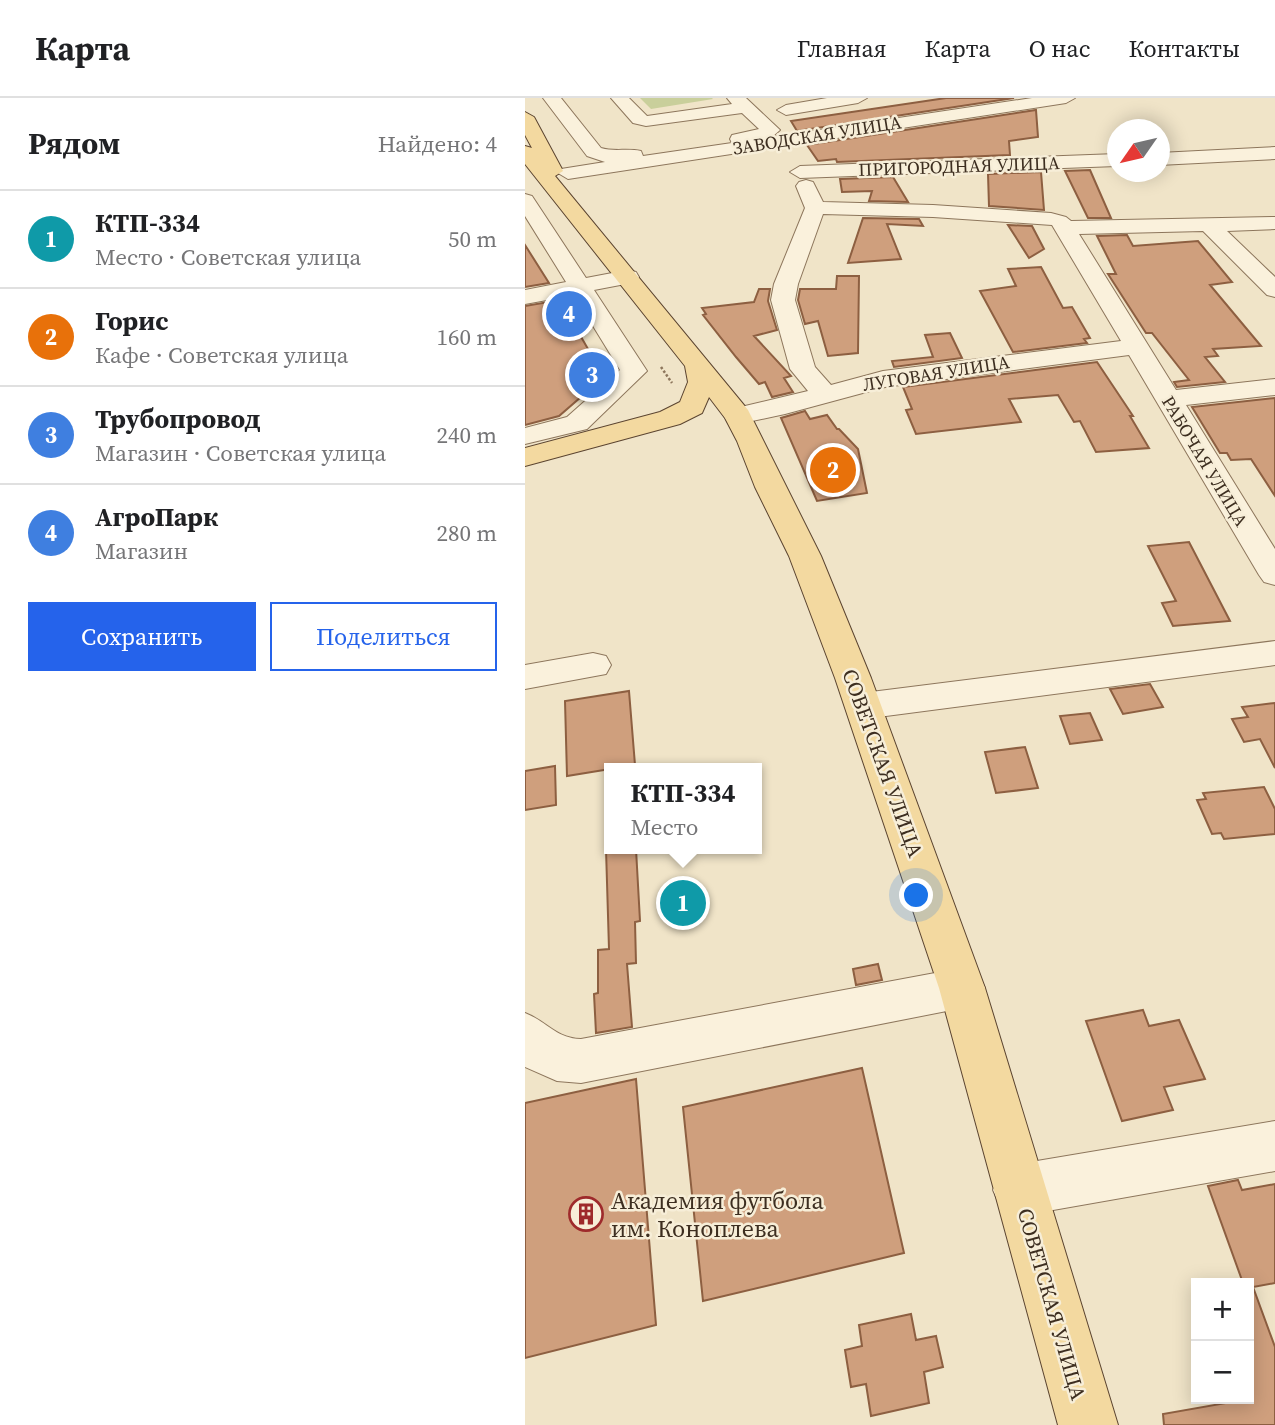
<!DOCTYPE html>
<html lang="ru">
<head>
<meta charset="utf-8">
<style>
	:root { --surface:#fff; --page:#f6f6f6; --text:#202124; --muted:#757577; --line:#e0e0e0; --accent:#2563eb }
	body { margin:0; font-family:"Source Serif 4",serif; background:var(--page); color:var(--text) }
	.controls { position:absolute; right:21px; bottom:21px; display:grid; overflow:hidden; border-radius:0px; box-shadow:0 4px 18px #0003 }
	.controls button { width:63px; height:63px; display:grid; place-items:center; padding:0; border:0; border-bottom:2px solid var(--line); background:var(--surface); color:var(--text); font:35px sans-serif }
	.compass { position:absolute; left:582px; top:21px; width:63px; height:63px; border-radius:50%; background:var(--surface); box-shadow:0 4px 18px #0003; rotate:236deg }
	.you { position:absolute; left:392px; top:798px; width:24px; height:24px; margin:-18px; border:5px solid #fff; border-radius:50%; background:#1a73e8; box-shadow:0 0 0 10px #1a73e833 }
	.badge { display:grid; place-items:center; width:46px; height:46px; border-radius:50%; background:var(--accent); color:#fff; font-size:23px; font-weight:700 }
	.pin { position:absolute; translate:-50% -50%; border:4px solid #fff; box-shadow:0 2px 7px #0006 }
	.popup { position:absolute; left:79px; top:665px; width:158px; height:91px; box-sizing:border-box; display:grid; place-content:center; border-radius:0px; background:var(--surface); filter:drop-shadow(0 2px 5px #0005); font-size:23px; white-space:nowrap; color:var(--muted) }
	.popup b { font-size:26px; color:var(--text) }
	.popup::after { content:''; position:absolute; left:50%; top:100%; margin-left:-14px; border:14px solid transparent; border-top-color:var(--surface) }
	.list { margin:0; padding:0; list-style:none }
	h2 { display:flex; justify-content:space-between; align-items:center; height:91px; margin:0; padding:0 28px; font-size:30px }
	h2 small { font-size:23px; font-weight:400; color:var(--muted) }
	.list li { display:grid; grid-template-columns:46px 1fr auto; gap:21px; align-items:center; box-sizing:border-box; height:98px; padding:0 28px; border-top:2px solid var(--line) }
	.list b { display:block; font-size:26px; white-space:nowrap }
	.list p { margin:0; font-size:23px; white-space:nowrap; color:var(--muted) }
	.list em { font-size:23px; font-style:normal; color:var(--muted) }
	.actions { display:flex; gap:14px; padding:21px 28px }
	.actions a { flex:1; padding:16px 0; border:2px solid var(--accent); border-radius:0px; text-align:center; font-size:24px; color:var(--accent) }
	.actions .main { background:var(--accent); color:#fff }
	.map { position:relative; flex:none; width:750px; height:1327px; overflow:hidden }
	header { display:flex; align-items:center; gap:42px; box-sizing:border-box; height:98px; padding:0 35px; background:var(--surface); border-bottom:2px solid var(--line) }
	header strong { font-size:33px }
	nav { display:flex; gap:38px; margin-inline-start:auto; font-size:24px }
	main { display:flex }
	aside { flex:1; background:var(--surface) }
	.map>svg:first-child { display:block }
</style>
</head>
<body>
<header>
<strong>Карта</strong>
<nav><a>Главная</a><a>Карта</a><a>О нас</a><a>Контакты</a></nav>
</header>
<main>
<aside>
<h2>Рядом<small>Найдено: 4</small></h2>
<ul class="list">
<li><span class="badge" style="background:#0f9aa8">1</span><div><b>КТП-334</b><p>Место · Советская улица</p></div><em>50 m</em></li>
<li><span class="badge" style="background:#e8710a">2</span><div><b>Горис</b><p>Кафе · Советская улица</p></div><em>160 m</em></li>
<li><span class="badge" style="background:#3f7fe0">3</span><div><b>Трубопровод</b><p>Магазин · Советская улица</p></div><em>240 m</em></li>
<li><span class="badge" style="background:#3f7fe0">4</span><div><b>АгроПарк</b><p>Магазин</p></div><em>280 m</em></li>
</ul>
<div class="actions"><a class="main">Сохранить</a><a>Поделиться</a></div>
</aside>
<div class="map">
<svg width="750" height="1327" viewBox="0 0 750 1327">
	<rect width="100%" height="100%" fill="#f0e4c8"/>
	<path fill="#c9cf9b" d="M 115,0 L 187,0 L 188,1 L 126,11 Z"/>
	<path fill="#cf9f7d" stroke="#8d5f41" stroke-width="2" d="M 421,0 L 489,0 L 272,33 L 266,23 Z
		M 511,12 L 513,39 L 484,43 L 485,57 L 312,64 L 311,61 L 293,63 L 282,47 Z
		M 565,72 L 586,120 L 563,120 L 540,73 Z
		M 516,74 L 519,112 L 464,108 L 463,76 Z
		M 368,79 L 383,104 L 344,103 L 347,93 L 317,94 L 315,81 Z
		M 338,120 L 394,121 L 398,128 L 362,126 L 376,161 L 323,165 Z
		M 483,127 L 507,128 L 519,151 L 504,160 Z
		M 602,137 L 608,148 L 673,143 L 707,184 L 685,187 L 736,248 L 688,251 L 693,258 L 680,259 L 700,284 L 652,289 L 649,284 L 664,282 L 627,235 L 621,235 L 583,176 L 591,176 L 572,138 Z
		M 0,147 L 24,185 L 0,189 Z
		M 516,169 L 538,210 L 547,209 L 565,240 L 559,241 L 562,245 L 488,254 L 455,193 L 491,188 L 483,171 Z
		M 312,178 L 334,178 L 333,255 L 303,258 L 293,223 L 280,226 L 273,202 L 275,191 L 311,191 Z
		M 234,191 L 245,191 L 243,203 L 252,232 L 229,238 L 266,278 L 259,280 L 268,294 L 247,299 L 240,284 L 234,286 L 211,259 L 178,217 L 181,216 L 177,210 L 229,204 Z
		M 35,202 L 79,279 L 34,318 L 0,327 L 0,208 Z
		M 425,235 L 437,260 L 369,269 L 367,263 L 408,259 L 400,237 Z
		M 572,264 L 608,318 L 605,318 L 624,350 L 571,354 L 555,323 L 549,324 L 533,297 L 484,301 L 496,324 L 391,336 L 381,312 L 387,311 L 378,289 Z
		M 750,300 L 750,398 L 726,361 L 706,362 L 702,355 L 695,355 L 667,309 Z
		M 280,313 L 285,321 L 302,317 L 312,331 L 314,331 L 333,351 L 342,395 L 292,403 L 256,320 Z
		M 664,444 L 705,523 L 648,528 L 637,505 L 651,503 L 623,448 Z
		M 625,586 L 638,609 L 598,616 L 585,591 Z
		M 104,593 L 110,667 L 42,678 L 40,603 Z
		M 750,605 L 750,670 L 735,641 L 719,644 L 707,621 L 723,619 L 717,609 Z
		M 565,615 L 577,642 L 545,646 L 535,618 Z
		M 500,649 L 513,690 L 471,695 L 460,654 Z
		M 30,668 L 31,707 L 0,712 L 0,673 Z
		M 739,689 L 750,711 L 750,736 L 699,741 L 696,735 L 687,736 L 672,702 L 681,701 L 678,695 Z
		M 81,751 L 111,751 L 115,823 L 110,824 L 111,865 L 102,866 L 107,929 L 71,935 L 69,896 L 73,895 L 73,852 L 84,851 Z
		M 353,866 L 357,882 L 331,887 L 328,871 Z
		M 618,912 L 624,928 L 654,922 L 680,981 L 639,989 L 648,1012 L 597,1023 L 561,923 Z
		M 337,970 L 379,1155 L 178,1203 L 158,1009 Z
		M 111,981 L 131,1227 L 0,1260 L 0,1005 Z
		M 713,1082 L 717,1092 L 750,1086 L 750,1185 L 728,1189 L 750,1249 L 750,1327 L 639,1327 L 638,1316 L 724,1301 L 724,1185 L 718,1185 L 683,1088 Z
		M 386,1216 L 391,1242 L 411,1238 L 418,1269 L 399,1274 L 404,1305 L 346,1318 L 341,1286 L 326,1289 L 320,1252 L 337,1248 L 334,1227 Z"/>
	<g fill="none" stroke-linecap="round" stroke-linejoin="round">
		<g stroke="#8d765c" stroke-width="2">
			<path id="minor" d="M 18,0 L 36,0 L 76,50 C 89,54 102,50 116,53 L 118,58 L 207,45 L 205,41 L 207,37 L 234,31 L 217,15 L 121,28 L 108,25 L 86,0 L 104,0 L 122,18 L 207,6 L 202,0 L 221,0 L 255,32 L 247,39 L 507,0 L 550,0 L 541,5 L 43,81 L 33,75 L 36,71 L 80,64 L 62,58 Z
				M 302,0 L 342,0 L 333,5 L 261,17 L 252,12 L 261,7 Z
				M 750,49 L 750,61 L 634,67 L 634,55 Z
				M 592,56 L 592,68 L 275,80 L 265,74 L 275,68 Z
				M 281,82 L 288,84 L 298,104 L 408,107 L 526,115 L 541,119 L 546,123 L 750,119 L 750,131 L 702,133 L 750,179 L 750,199 L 742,197 L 678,133 L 554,136 L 651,292 L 750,281 L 750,297 L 661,307 L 750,451 L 750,487 L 739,484 L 734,477 L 604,257 L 360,289 L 260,316 L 213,326 L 203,324 L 199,318 L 203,312 L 283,293 L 265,271 L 246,202 L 249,186 L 280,110 L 271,88 L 274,84 ZM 298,116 L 408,119 L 527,127 L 596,243 L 358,273 L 306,287 L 290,269 L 270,202 L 273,186 Z
				M 0,96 L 7,98 L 61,180 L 103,172 L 111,174 L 114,179 L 111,184 L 69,192 L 122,273 L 62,331 L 0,346 L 0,330 L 42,319 L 95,272 L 49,197 L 0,206 L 0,192 L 41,184 L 0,118 Z
				M 750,543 L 750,567 L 338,621 L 325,617 L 320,608 L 325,599 L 338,595 Z
				M 68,555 L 81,558 L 86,567 L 81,576 L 0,591 L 0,567 Z
				M 437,870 L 453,876 L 460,890 L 453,904 L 437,910 L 56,985 L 32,983 L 0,969 L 0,915 C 23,924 30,940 56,941 Z
				M 750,1023 L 750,1073 L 494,1118 L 476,1110 L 468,1092 L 476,1074 L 494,1066 Z"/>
		</g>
		<g stroke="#5b4430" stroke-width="2">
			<path id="major" d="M 0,14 L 9,19 L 38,73 L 30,78 L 223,312 L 296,458 L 346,580 L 460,890 L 593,1327 L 533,1327 L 414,890 L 310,580 L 264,458 L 230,389 L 212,343 L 200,320 L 184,299 L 177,315 L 155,326 L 0,368 L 0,350 L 135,314 L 155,304 L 163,284 L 160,268 L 0,66 L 0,48 L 7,50 L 0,37 Z"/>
		</g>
		<path stroke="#8d765c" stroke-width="2.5" stroke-dasharray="2.5 2" stroke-linecap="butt" d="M 136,269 L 147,285"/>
		<use href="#minor" fill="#faf1dc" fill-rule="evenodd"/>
		<use href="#major" fill="#f3d9a0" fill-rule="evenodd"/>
	</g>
	<defs>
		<g id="building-ring" transform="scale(1.75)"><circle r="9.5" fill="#f7eed8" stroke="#9e2a2b" stroke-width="1.5"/><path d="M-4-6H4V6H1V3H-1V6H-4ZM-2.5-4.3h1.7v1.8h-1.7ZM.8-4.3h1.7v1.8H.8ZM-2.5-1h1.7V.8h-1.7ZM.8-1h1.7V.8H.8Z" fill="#9e2a2b"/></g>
	</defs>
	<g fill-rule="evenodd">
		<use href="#building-ring" x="61" y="1116"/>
	</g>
	<g text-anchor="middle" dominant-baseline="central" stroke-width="5" stroke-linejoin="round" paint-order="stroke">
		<g font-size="18" fill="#3d2e20" stroke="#f7eed8">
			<text transform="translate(292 37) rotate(-9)">ЗАВОДСКАЯ УЛИЦА</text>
			<text transform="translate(434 68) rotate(-2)">ПРИГОРОДНАЯ УЛИЦА</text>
			<text transform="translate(411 275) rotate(-9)">ЛУГОВАЯ УЛИЦА</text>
			<text transform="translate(680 363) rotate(59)">РАБОЧАЯ УЛИЦА</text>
		</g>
		<g font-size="21" fill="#3d2e20" stroke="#f7eed8">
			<text transform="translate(358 665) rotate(70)">СОВЕТСКАЯ УЛИЦА</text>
			<text transform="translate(527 1206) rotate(74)">СОВЕТСКАЯ УЛИЦА</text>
		</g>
		<g font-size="24" fill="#3d2e20" stroke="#f7eed8" text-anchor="start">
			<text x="86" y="1102">Академия футбола<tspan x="86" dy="28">им. Коноплева</tspan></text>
		</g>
	</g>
</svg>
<div class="controls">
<button>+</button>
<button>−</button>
</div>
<svg class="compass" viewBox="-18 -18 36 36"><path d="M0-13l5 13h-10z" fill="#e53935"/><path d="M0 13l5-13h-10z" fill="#757577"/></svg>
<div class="you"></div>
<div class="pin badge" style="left:158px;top:805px;background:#0f9aa8">1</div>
<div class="popup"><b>КТП-334</b>Место</div>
<div class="pin badge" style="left:308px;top:372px;background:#e8710a">2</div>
<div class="pin badge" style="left:67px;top:277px;background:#3f7fe0">3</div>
<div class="pin badge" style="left:44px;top:216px;background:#3f7fe0">4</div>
</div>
</main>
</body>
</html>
